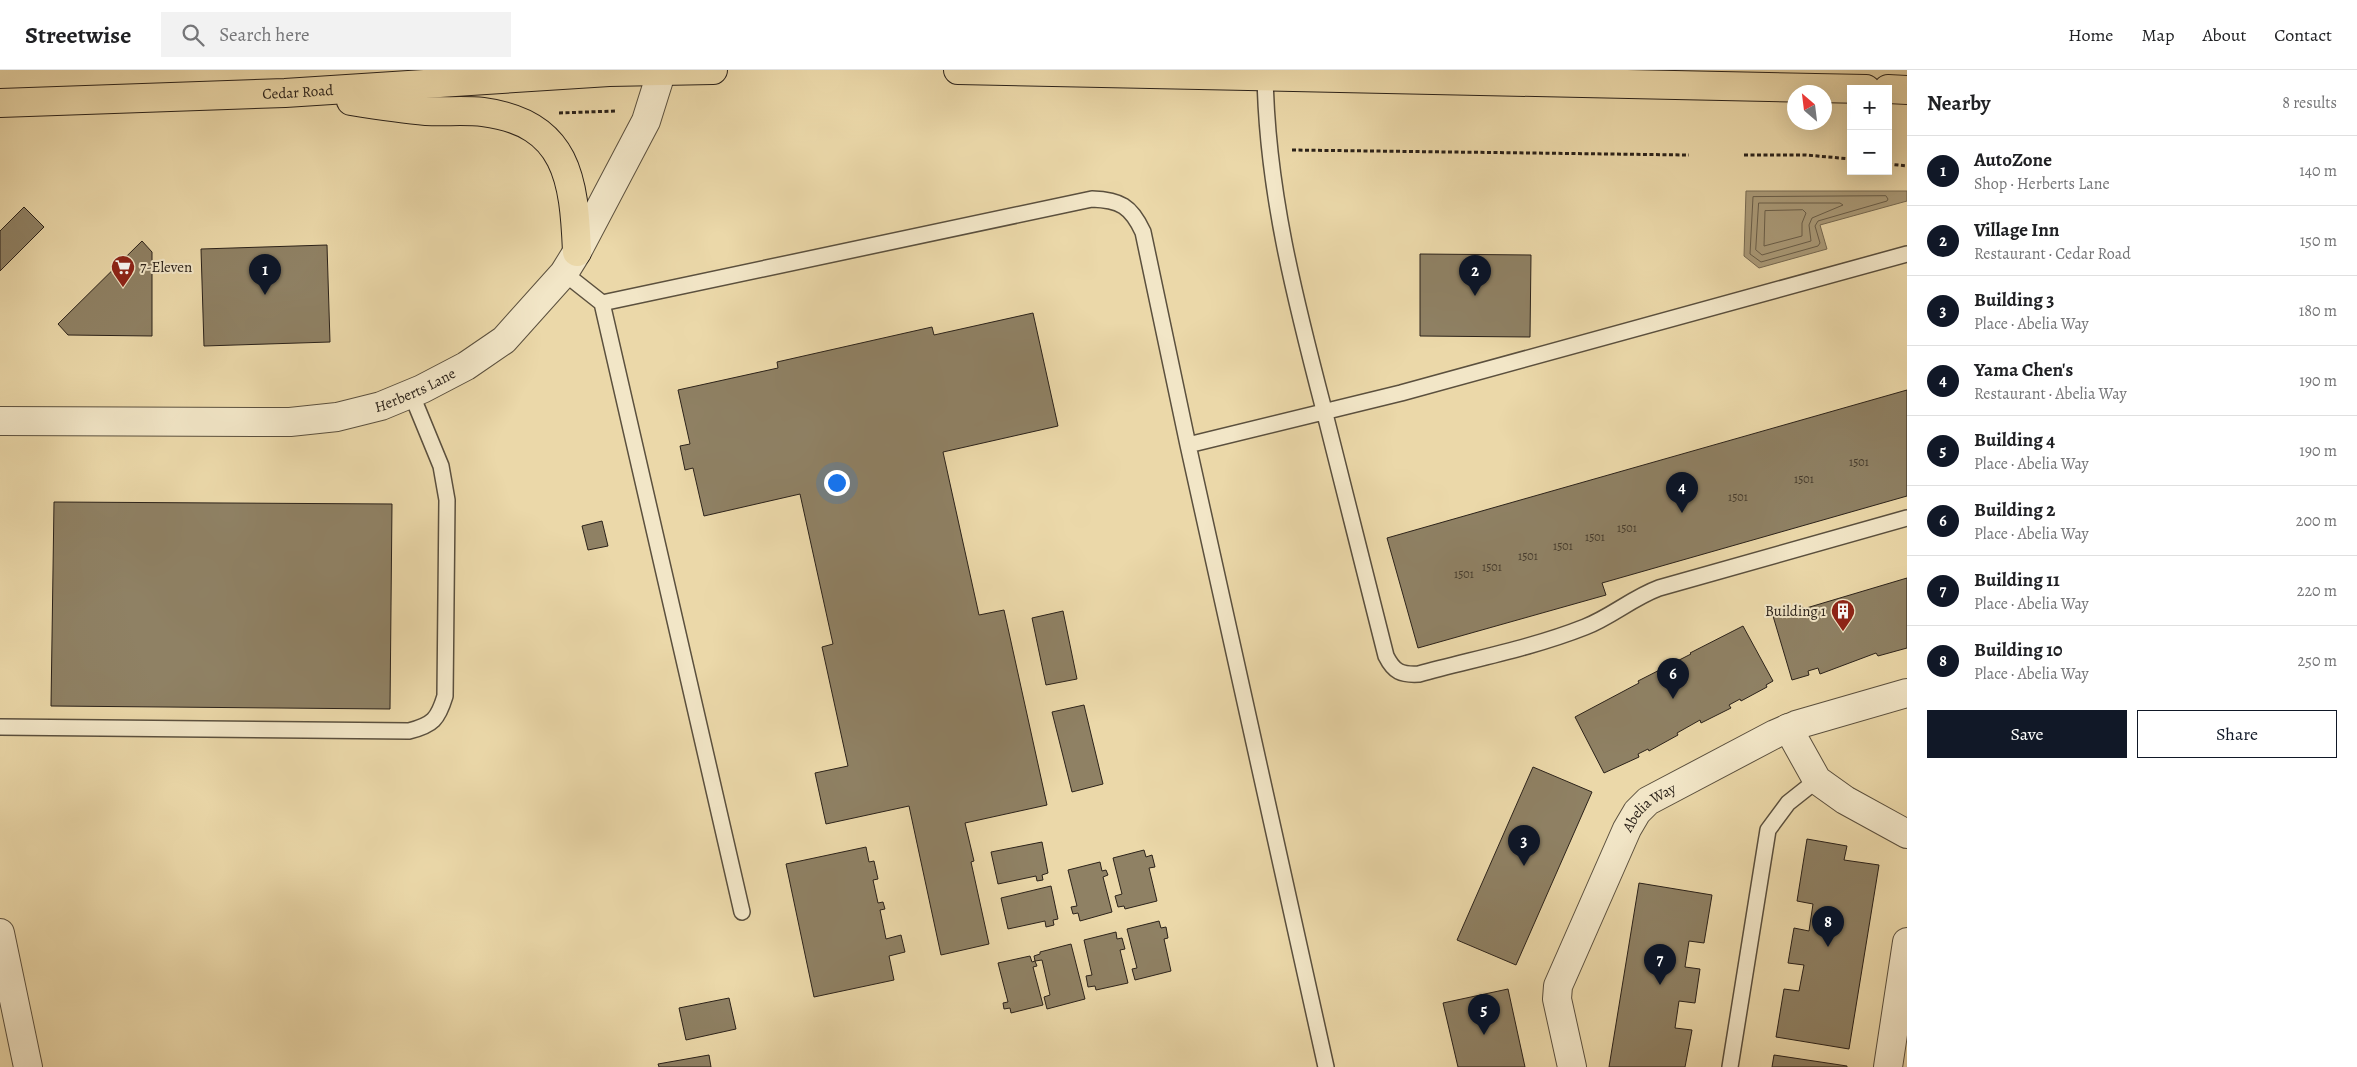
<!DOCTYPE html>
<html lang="en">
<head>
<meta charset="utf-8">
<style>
	:root { --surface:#fff; --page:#f2f2f2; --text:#202124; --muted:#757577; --line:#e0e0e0; --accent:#111827 }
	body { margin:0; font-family:Alegreya,serif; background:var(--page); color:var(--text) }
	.controls { position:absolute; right:15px; top:15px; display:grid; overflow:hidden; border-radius:0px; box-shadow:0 5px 20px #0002 }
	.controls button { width:45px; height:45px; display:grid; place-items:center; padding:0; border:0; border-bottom:1px solid var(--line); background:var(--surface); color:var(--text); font:25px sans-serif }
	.compass { position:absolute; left:1787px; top:15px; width:45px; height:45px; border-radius:50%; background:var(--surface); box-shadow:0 5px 20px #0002; rotate:332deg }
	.you { position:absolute; left:836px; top:412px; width:18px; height:18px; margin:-12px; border:4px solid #fff; border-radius:50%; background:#1a73e8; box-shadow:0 0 0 8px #1a73e833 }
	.badge { display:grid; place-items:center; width:32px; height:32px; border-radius:50%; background:var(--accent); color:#fff; font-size:16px; font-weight:700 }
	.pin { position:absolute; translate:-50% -41px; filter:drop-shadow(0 1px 2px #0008) }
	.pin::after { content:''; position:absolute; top:26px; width:18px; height:15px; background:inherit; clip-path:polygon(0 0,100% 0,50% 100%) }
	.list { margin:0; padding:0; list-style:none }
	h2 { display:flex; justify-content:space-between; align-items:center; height:65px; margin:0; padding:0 20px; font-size:21px }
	h2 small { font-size:16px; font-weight:400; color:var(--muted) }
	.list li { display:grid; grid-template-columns:32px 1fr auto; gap:15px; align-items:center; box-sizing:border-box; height:70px; padding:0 20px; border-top:1px solid var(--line) }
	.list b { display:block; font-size:19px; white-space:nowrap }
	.list p { margin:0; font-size:16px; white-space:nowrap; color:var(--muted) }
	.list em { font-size:16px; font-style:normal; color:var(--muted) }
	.actions { display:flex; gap:10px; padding:15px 20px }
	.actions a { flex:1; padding:11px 0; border:1px solid var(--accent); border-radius:0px; text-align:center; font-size:18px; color:var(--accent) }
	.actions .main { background:var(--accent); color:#fff }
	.icon { flex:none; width:28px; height:28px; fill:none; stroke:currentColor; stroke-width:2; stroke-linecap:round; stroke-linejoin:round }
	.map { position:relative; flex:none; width:1907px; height:997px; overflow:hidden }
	header { display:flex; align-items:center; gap:30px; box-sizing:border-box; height:70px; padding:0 25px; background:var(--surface); border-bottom:1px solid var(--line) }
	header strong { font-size:24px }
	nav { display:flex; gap:28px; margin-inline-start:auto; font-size:18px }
	.search { width:350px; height:45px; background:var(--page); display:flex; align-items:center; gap:12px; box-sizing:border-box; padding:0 18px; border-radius:0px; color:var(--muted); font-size:19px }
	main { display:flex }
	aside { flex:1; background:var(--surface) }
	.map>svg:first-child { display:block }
</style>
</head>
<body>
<header>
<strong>Streetwise</strong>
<div class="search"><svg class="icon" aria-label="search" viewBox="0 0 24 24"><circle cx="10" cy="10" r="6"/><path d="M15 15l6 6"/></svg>Search here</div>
<nav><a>Home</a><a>Map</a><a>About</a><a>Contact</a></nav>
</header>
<main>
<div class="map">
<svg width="1907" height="997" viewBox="0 0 1907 997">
	<rect width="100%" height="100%" fill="#ebd8a9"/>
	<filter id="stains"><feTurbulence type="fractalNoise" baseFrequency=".004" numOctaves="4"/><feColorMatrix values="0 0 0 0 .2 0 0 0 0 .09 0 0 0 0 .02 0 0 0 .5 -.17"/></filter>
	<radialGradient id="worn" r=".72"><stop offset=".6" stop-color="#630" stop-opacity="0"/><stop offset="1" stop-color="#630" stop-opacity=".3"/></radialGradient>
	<path fill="#aa9a78" stroke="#776a52" d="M 1746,121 L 1907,121 L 1907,131 L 1820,155 L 1827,179 L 1759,198 L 1744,186 Z"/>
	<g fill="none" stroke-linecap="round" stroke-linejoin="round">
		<path stroke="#6a5e49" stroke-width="1" d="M 1886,126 L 1888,129 L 1887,131 L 1818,151 L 1815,156 L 1820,173 L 1818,176 L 1761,192 L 1750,184 L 1753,127 Z
			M 1759,133 L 1840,133 L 1843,135 L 1812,148 L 1809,155 L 1811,171 L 1762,185 L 1756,180 Z
			M 1803,140 L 1806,143 L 1802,153 L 1802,166 L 1764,176 L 1765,141 Z"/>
	</g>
	<path fill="#8f8164" stroke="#2b221a" d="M 24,137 L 44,157 L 0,201 L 0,161 Z
		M 142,171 L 152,182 L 152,266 L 68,265 L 58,254 Z
		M 327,175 L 330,272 L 204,276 L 201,179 Z
		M 1420,184 L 1531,185 L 1530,267 L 1420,266 Z
		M 1033,243 L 1058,356 L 943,382 L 979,545 L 1004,540 L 1047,735 L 965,753 L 974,791 L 971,792 L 989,874 L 941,885 L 909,736 L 826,754 L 815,703 L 848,696 L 822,577 L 833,574 L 800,424 L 704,446 L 693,398 L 685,400 L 680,376 L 690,374 L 678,320 L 778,298 L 777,292 L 932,257 L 934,265 Z
		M 1907,320 L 1907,426 L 1602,513 L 1606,525 L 1418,578 L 1387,468 Z
		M 54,432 L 392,434 L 390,639 L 51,636 Z
		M 602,451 L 608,476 L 588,480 L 582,456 Z
		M 1907,508 L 1907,578 L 1878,586 L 1876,583 L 1820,604 L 1818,598 L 1808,601 L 1809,605 L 1792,610 L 1773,546 L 1803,537 L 1803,539 Z
		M 1063,541 L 1077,609 L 1046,615 L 1032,548 Z
		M 1743,556 L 1773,611 L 1766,615 L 1767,617 L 1741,631 L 1740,629 L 1729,635 L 1731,638 L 1701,653 L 1700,650 L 1677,663 L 1678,665 L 1649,681 L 1648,679 L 1638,684 L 1639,687 L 1604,703 L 1575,647 L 1639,613 L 1638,611 L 1691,584 L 1690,583 Z
		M 1084,635 L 1103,714 L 1072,722 L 1052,642 Z
		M 1533,697 L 1592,722 L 1516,895 L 1457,870 Z
		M 1807,769 L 1847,776 L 1844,790 L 1879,795 L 1849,979 L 1776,967 L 1784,919 L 1799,921 L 1804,895 L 1788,893 L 1794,858 L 1809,861 L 1813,834 L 1797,831 Z
		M 1042,772 L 1048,803 L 1042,805 L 1043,810 L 1037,811 L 1036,806 L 998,814 L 991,782 Z
		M 866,777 L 869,792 L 874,791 L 878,809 L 873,810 L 878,833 L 883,832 L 885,839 L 880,840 L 886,869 L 901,865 L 905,882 L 889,886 L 894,910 L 814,927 L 786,794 Z
		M 1144,780 L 1146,787 L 1152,785 L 1155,797 L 1149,798 L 1157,831 L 1125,839 L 1124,836 L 1118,837 L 1115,826 L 1122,824 L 1113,788 Z
		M 1100,792 L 1102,801 L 1106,800 L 1108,805 L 1103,807 L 1112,842 L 1080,851 L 1078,843 L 1073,844 L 1071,837 L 1077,836 L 1068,800 Z
		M 1639,813 L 1712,825 L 1704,873 L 1689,871 L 1685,897 L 1700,899 L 1695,933 L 1679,931 L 1675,958 L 1692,960 L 1685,997 L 1609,997 Z
		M 1051,816 L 1058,849 L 1053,850 L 1054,855 L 1046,857 L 1045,851 L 1008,859 L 1001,828 Z
		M 1159,851 L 1161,858 L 1166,857 L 1168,868 L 1164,869 L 1171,901 L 1135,910 L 1132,899 L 1137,898 L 1127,859 Z
		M 1116,862 L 1117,869 L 1122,868 L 1125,879 L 1120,880 L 1128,913 L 1096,920 L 1095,916 L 1088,917 L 1086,906 L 1092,905 L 1084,870 Z
		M 1071,874 L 1085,929 L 1047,939 L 1044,927 L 1050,925 L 1042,890 L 1035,891 L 1034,886 L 1040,884 L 1040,882 Z
		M 1030,886 L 1032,892 L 1035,891 L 1037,896 L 1033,897 L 1043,935 L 1011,943 L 1010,938 L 1004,939 L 1003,933 L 1008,932 L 998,893 Z
		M 1508,919 L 1525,997 L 1458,997 L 1443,933 Z
		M 729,928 L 736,959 L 686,970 L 679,938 Z
		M 709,985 L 711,997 L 659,997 L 658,994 Z
		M 1774,985 L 1847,996 L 1847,997 L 1772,997 Z"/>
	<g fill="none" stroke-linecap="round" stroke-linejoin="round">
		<g stroke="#5b503e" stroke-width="18">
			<path id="service" d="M 1265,1 C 1266,117 1295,229 1324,340 C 1345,422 1365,504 1386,586 C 1394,602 1401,605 1419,604 C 1474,589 1532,578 1585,557 C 1611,547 1632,528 1659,518 L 1907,448
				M 564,203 L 602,233 L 742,842
				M 602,233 L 1092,129 C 1120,130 1131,136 1143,162 L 1188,375 L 1326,997
				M 1188,375 L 1401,323 L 1907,184
				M 0,657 L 409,661 C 433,655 438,649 445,626 L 447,430 L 441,396 L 411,323
				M 1730,997 L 1768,760 L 1788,733 L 1817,710"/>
		</g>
		<g stroke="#5b503e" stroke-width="30">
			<g id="minor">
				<path d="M 1788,658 L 1817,710 L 1845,730 L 1907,764"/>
				<path id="s1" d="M 1572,997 L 1557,929 L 1558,916 L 1627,759 L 1637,742 L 1648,731 L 1775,664 L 1796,655 L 1907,623"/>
				<path d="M 1888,997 L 1907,872"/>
			</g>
		</g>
		<g stroke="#5b503e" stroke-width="30">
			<g id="tertiary">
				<path id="s2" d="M 0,351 L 290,352 L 337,347 L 381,336 L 422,319 L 466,296 L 504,270 L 564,203 L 577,182 L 646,51 L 662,0"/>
				<path d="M 0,863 L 28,997"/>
			</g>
		</g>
		<g stroke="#2b221a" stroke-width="30">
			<g id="primary">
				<path d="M 958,0 L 1866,19"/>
				<path d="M 1888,19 L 1907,20"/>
				<path d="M 351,31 C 376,35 401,39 426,41 C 445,42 465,40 483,42 C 568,53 574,110 577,182"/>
				<path id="s3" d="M 0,33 L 285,23 L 609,2 L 713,0"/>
			</g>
		</g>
		<path stroke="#2b221a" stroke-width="3" stroke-dasharray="4 2.5" stroke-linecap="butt" d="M 559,43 L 615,41
			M 1292,80 L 1689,85
			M 1744,85 L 1806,85 L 1851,89
			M 1888,94 L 1907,96"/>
		<use href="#service" stroke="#f2e6c7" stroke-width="15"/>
		<use href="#minor" stroke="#f2e6c7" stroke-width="28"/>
		<use href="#tertiary" stroke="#f2e6c7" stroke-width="28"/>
		<use href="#primary" stroke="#ebd8a9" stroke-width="28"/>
	</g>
	<defs>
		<g id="supermarket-pin" transform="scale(1.25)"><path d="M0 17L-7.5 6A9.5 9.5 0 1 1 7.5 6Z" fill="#8f2418" stroke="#f2e6c7"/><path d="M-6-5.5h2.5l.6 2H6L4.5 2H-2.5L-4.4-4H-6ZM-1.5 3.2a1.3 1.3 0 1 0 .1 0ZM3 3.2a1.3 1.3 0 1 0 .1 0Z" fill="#fff"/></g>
		<g id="building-pin" transform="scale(1.25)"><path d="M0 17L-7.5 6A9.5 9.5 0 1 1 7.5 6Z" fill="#8f2418" stroke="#f2e6c7"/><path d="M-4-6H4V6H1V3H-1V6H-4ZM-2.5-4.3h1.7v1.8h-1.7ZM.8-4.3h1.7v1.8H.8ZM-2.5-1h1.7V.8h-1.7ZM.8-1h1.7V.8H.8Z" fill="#fff"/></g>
	</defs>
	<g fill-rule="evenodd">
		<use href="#supermarket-pin" x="123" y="197"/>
		<use href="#building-pin" x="1843" y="541"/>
	</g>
	<g text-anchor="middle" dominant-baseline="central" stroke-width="4" stroke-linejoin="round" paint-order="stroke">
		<g font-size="12" fill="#443a2c">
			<text x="1859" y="392">1501</text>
			<text x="1804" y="409">1501</text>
			<text x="1738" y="427">1501</text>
			<text x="1627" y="458">1501</text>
			<text x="1595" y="467">1501</text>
			<text x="1563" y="476">1501</text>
			<text x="1528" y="486">1501</text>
			<text x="1492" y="497">1501</text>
			<text x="1464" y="504">1501</text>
		</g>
		<g font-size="15" fill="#2b221a" stroke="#f2e6c7">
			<text stroke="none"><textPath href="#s3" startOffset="298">Cedar Road</textPath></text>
			<text stroke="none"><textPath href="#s2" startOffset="420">Herberts Lane</textPath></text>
			<text stroke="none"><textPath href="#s1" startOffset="286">Abelia Way</textPath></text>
		</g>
		<g font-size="15" fill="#2b221a" stroke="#f2e6c7" text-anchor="start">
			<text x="140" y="197">7-Eleven</text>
			<text x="1826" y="541" text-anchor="end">Building 1</text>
		</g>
	</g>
	<rect width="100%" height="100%" filter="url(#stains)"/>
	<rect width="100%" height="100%" fill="url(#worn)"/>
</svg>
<div class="controls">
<button>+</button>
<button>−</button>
</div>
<svg class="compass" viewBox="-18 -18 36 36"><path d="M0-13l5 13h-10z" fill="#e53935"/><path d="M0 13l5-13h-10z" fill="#757577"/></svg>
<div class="you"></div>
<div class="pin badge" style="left:265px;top:225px">1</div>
<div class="pin badge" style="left:1475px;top:226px">2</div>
<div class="pin badge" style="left:1524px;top:796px">3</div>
<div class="pin badge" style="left:1682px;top:443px">4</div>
<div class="pin badge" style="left:1484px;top:965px">5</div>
<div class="pin badge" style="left:1673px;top:629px">6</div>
<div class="pin badge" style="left:1660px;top:915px">7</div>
<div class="pin badge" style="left:1828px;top:877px">8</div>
</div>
<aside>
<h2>Nearby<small>8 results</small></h2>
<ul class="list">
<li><span class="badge">1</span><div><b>AutoZone</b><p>Shop · Herberts Lane</p></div><em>140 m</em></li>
<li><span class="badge">2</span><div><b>Village Inn</b><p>Restaurant · Cedar Road</p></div><em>150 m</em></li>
<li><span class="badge">3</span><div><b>Building 3</b><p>Place · Abelia Way</p></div><em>180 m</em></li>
<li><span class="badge">4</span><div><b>Yama Chen's</b><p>Restaurant · Abelia Way</p></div><em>190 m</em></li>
<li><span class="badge">5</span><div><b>Building 4</b><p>Place · Abelia Way</p></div><em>190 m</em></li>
<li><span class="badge">6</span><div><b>Building 2</b><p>Place · Abelia Way</p></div><em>200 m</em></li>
<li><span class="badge">7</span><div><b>Building 11</b><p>Place · Abelia Way</p></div><em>220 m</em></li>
<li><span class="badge">8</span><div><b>Building 10</b><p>Place · Abelia Way</p></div><em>250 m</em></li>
</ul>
<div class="actions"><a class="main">Save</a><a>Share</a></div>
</aside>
</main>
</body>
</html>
